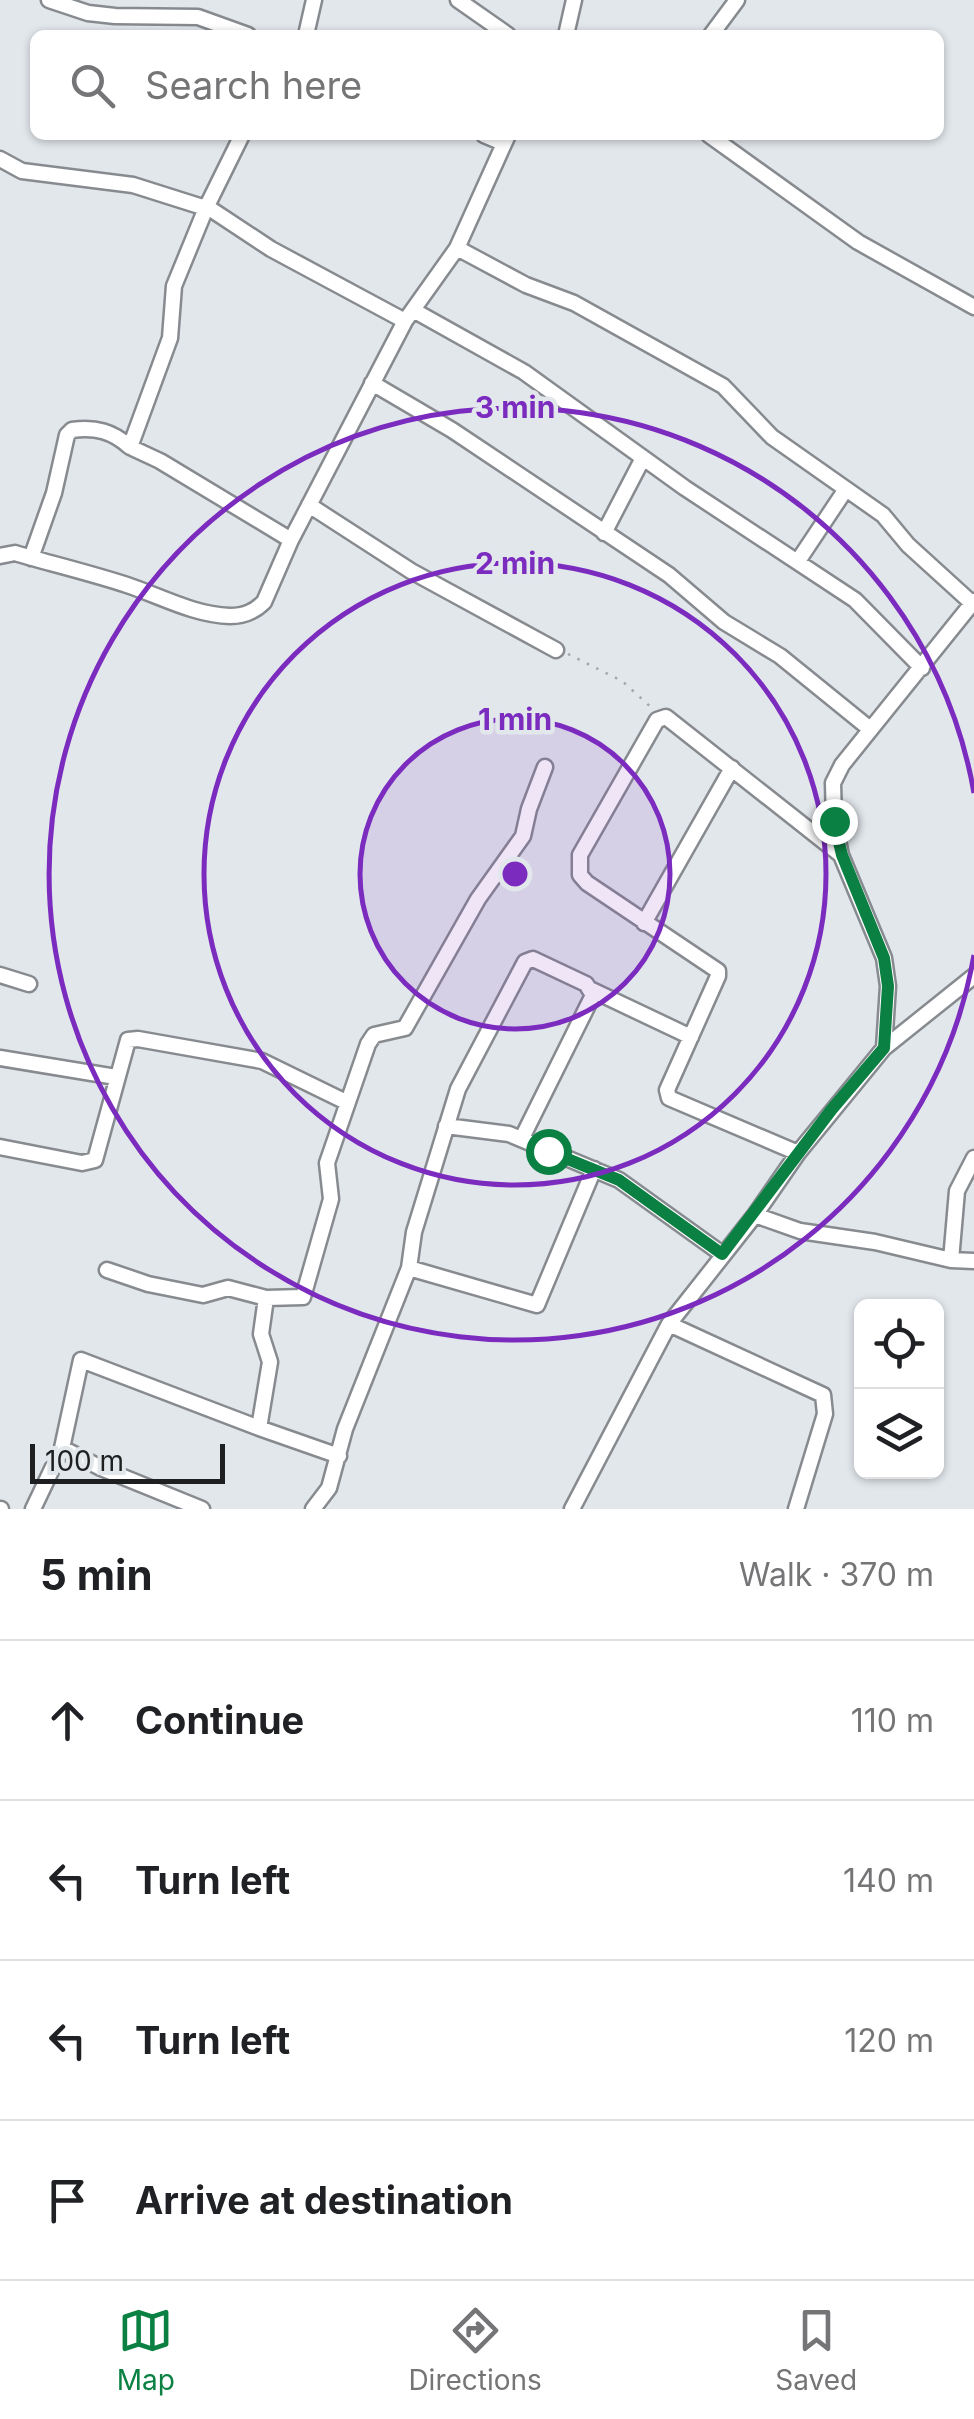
<!DOCTYPE html>
<html lang="en">
<head>
<meta charset="utf-8">
<style>
	:root { --surface:#fff; --page:#f6f6f6; --text:#202124; --muted:#757577; --line:#e0e0e0; --accent:#0b8043 }
	body { margin:0; font-family:Inter,sans-serif; background:var(--page); color:var(--text) }
	.controls { position:absolute; right:30px; bottom:30px; display:grid; overflow:hidden; border-radius:15px; box-shadow:0 2px 8px #0004 }
	.controls button { width:90px; height:90px; display:grid; place-items:center; padding:0; border:0; border-bottom:2px solid var(--line); background:var(--surface); color:var(--text); font:50px sans-serif }
	.scale { position:absolute; left:30px; bottom:25px; width:195px; box-sizing:border-box; padding-left:10px; border:5px solid #1e1f21; border-top:0; font-size:28px; line-height:35px; white-space:nowrap; color:#1e1f21; -webkit-text-stroke:8px #e2e7ec; paint-order:stroke }
	.stop { position:absolute; width:30px; height:30px; margin:-22px; border:8px solid #0b8043; border-radius:50%; background:#fff }
	.stop.end { background:#0b8043; border-color:#fff; box-shadow:0 2px 10px #0008 }
	.list { margin:0; padding:0; list-style:none }
	h2 { display:flex; justify-content:space-between; align-items:center; height:130px; margin:0; padding:0 40px; font-size:42px }
	h2 small { font-size:32px; font-weight:400; color:var(--muted) }
	.list li { display:grid; grid-template-columns:65px 1fr auto; gap:30px; align-items:center; box-sizing:border-box; height:160px; padding:0 40px; border-top:2px solid var(--line) }
	.list b { display:block; font-size:38px; white-space:nowrap }
	.list em { font-size:32px; font-style:normal; color:var(--muted) }
	.icon { flex:none; width:55px; height:55px; fill:none; stroke:currentColor; stroke-width:2; stroke-linecap:round; stroke-linejoin:round }
	.map { position:relative; flex:none; width:974px; height:1509px; overflow:hidden }
	.search { position:absolute; background:var(--surface); box-shadow:0 2px 8px #0004; left:30px; right:30px; top:30px; height:110px; display:flex; align-items:center; gap:25px; box-sizing:border-box; padding:0 35px; border-radius:15px; color:var(--muted); font-size:38px }
	.sheet { height:770px; background:var(--surface) }
	nav { display:flex; justify-content:space-around; align-items:center; box-sizing:border-box; height:140px; border-top:2px solid var(--line); background:var(--surface); font-size:28px; color:var(--muted) }
	nav a { display:grid; justify-items:center; gap:5px }
	nav .on { color:var(--accent) }
	.map>svg:first-child { display:block }
</style>
</head>
<body>
<div class="map">
<svg width="974" height="1509" viewBox="0 0 974 1509">
	<rect width="100%" height="100%" fill="#e2e7ec"/>
	<g fill="none" stroke-linecap="round" stroke-linejoin="round">
		<g stroke="#878b90" stroke-width="19">
			<path id="street" d="M 49,0 L 88,13 L 115,16 L 198,17 L 248,35
				M 458,0 L 508,35
				M 306,35 L 314,0
				M 566,35 L 574,0
				M 711,35 L 737,0
				M 242,135 L 206,208 L 174,286 L 170,338 L 130,447 L 160,461 L 291,540
				M 484,135 L 503,143
				M 709,135 L 858,242 L 974,307
				M 0,159 L 22,171 L 133,185 L 212,210 L 271,249 L 405,321
				M 457,248 L 526,285 L 574,303 L 723,386 L 772,437 L 883,515 L 908,545 L 974,605
				M 413,310 L 524,372 L 685,488 L 855,600 L 922,668
				M 372,383 L 452,430 L 669,575 L 724,622 L 780,656 L 870,729
				M 309,505 L 411,571 L 556,650
				M 604,533 L 643,458
				M 0,556 L 15,553 C 52,564 90,573 127,585 C 160,596 194,615 230,616 C 244,616 254,612 264,602 L 291,540 L 405,321 L 457,248 L 508,135
				M 31,558 L 54,493 L 67,435 L 72,430 C 96,427 112,431 130,447
				M 798,561 L 846,489
				M 644,923 L 732,768
				M 0,975 L 29,984
				M 592,990 L 691,1037
				M 884,1048 L 974,976
				M 0,1058 L 116,1077
				M 446,1126 L 509,1134 L 619,1180 L 722,1254
				M 0,1147 L 82,1163 L 95,1160 L 128,1040 L 138,1039 L 262,1061 L 346,1102
				M 798,1153 L 669,1098 L 667,1090 L 718,976 L 718,971 L 587,883 L 580,875 L 580,855 L 657,720 L 666,717 L 841,855
				M 755,1215 L 800,1231 L 875,1242 L 951,1260 L 974,1261
				M 951,1260 L 957,1191 L 974,1158
				M 409,1268 L 537,1305 L 594,1169
				M 107,1270 L 148,1284 L 203,1295 L 228,1288 L 266,1298
				M 669,1324 L 823,1395 L 825,1414 L 796,1509
				M 62,1448 L 81,1360 L 259,1428
				M 339,1456 L 259,1428 L 270,1362 L 261,1334 L 266,1298 L 303,1297 L 331,1199 L 327,1163 L 368,1044 L 374,1035 L 405,1028 L 478,899 L 523,836 L 529,809 L 545,767
				M 0,1509 L 1,1509
				M 33,1509 L 62,1448 L 101,1468 L 202,1509
				M 313,1509 L 329,1488 L 345,1429 L 409,1268 L 414,1232 L 458,1089 L 525,962 L 533,959 L 586,984 L 593,995 L 522,1138
				M 572,1509 L 669,1324 L 755,1215 L 798,1153 L 884,1048 L 888,986 L 884,958 L 841,855 L 834,821 L 833,783 L 842,765 L 974,601"/>
		</g>
		<path stroke="#a4a8ac" stroke-width="2.5" stroke-dasharray="2.5 8" stroke-linecap="butt" d="M 568,654 L 622,681 L 653,709"/>
		<use href="#street" stroke="#fff" stroke-width="14"/>
	</g>
	<g fill="none" stroke-linecap="round" stroke-linejoin="round">
		<path stroke="#0b8043" stroke-width="12" d="M 548,1151 L 619,1180 L 722,1254 L 832,1109 L 884,1048 L 888,986 L 884,958 L 842,855 L 834,821"/>
	</g>
	<circle cx="515" cy="874" r="155" fill="#7b2cbf" fill-opacity=".12"/>
	<g fill="none" stroke="#7b2cbf" stroke-width="5">
		<circle cx="515" cy="874" r="155"/>
		<circle cx="515" cy="874" r="311"/>
		<path d="M974 955A466 466 0 1 1 974 793"/>
	</g>
	<circle cx="515" cy="874" r="15" fill="#7b2cbf" stroke="#e2e7ec" stroke-width="5"/>
	<g font-size="30" text-anchor="middle" font-weight="bold" fill="#7b2cbf" stroke="#e2e7ec" stroke-width="9" stroke-linejoin="round" paint-order="stroke">
		<text x="515" y="418">3 min</text>
		<text x="515" y="574">2 min</text>
		<text x="515" y="730">1 min</text>
	</g>
</svg>
<div class="controls">
<button><svg class="icon" aria-label="locate" viewBox="0 0 24 24"><circle cx="12" cy="12" r="6"/><path d="M12 2v4M12 18v4M2 12h4M18 12h4"/></svg></button>
<button><svg class="icon" aria-label="layers" viewBox="0 0 24 24"><path d="M12 4l9 5-9 5-9-5zM3 14l9 5 9-5"/></svg></button>
</div>
<div class="scale">100 m</div>
<div class="stop" style="left:548px;top:1151px"></div>
<div class="stop end" style="left:834px;top:821px"></div>
<div class="search"><svg class="icon" aria-label="search" viewBox="0 0 24 24"><circle cx="10" cy="10" r="6"/><path d="M15 15l6 6"/></svg>Search here</div>
</div>
<section class="sheet">
<h2>5 min<small>Walk · 370 m</small></h2>
<ul class="list">
<li><svg class="icon" aria-label="ahead" viewBox="0 0 24 24"><path d="M12 20V5M6 11l6-6 6 6"/></svg><div><b>Continue</b></div><em>110 m</em></li>
<li><svg class="icon" aria-label="left" viewBox="0 0 24 24"><path d="M17 20v-9H6M10 6l-5 5 5 5"/></svg><div><b>Turn left</b></div><em>140 m</em></li>
<li><svg class="icon" aria-label="left" viewBox="0 0 24 24"><path d="M17 20v-9H6M10 6l-5 5 5 5"/></svg><div><b>Turn left</b></div><em>120 m</em></li>
<li><svg class="icon" aria-label="arrive" viewBox="0 0 24 24"><path d="M6 21V4h12l-3 4 3 4H6"/></svg><div><b>Arrive at destination</b></div></li>
</ul>
</section>
<nav>
<a class="on"><svg class="icon" aria-label="map" viewBox="0 0 24 24"><path d="M3 6l6-2 6 2 6-2v14l-6 2-6-2-6 2zM9 4v14M15 6v14"/></svg>Map</a>
<a><svg class="icon" aria-label="directions" viewBox="0 0 24 24"><path d="M12 3l9 9-9 9-9-9zM9 14v-3h6M13 9l2 2-2 2"/></svg>Directions</a>
<a><svg class="icon" aria-label="saved" viewBox="0 0 24 24"><path d="M7 4h10v16l-5-4-5 4z"/></svg>Saved</a>
</nav>
</body>
</html>
